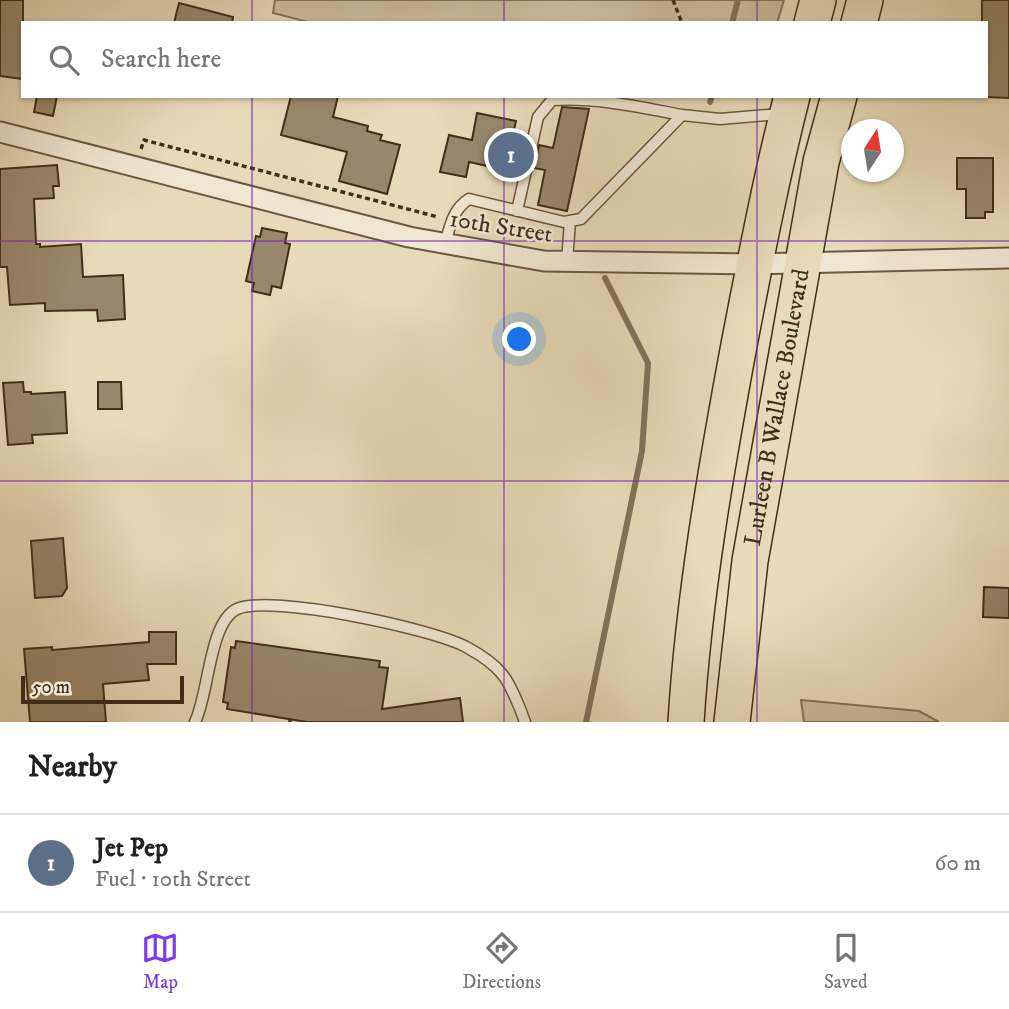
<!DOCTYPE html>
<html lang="en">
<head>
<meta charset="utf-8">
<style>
	:root { --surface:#fff; --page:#f6f6f6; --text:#222; --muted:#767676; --line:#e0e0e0; --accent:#7c3aed }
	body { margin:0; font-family:"IM FELL DW Pica",serif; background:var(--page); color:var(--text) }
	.compass { position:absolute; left:841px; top:119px; width:63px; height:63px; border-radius:50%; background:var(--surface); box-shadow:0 2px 5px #0004; rotate:12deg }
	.scale { position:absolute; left:21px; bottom:18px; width:163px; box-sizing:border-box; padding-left:7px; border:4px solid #422e18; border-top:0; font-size:19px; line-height:24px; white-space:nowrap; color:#422e18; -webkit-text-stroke:5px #efe7d1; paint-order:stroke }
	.you { position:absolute; left:520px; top:340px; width:24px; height:24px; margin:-18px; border:5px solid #fff; border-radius:50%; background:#1a73e8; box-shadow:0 0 0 10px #1a73e833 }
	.badge { display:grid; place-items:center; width:46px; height:46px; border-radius:50%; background:var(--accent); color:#fff; font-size:23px; font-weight:700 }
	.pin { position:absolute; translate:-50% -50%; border:4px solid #fff; box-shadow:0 2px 7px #0006 }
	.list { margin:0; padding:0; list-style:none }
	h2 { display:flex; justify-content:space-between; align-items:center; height:91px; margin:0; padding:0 28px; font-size:30px }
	h2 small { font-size:23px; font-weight:400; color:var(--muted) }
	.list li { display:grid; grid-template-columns:46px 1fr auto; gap:21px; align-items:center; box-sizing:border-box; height:98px; padding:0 28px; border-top:2px solid var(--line) }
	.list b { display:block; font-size:26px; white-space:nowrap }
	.list p { margin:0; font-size:23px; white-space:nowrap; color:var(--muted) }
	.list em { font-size:23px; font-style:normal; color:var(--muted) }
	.icon { flex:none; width:38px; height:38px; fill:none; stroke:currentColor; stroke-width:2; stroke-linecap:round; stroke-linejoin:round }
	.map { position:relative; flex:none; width:1009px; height:722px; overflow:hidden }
	.search { position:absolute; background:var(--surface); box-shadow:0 2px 5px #0004; left:21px; right:21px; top:21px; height:77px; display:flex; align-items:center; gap:18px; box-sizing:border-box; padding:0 24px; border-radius:0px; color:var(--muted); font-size:26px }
	.sheet { height:189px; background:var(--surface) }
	nav { display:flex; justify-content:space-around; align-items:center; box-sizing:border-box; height:98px; border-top:2px solid var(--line); background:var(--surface); font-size:19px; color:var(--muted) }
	nav a { display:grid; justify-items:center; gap:4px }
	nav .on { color:var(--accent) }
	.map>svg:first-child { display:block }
</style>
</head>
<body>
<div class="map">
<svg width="1009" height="722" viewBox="0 0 1009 722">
	<rect width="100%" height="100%" fill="#e7dab8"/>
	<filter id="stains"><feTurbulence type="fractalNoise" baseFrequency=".00286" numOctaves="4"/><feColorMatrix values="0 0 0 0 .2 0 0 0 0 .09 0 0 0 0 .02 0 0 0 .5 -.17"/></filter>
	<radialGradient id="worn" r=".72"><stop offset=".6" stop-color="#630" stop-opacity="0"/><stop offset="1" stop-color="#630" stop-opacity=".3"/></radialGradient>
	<path fill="#cbbd9d" stroke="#86765a" stroke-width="2" d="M 275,0 L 784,0 L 777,23 L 312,23 L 273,13 Z
		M 801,700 L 919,711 L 939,722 L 804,722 Z"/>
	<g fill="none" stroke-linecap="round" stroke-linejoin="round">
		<path stroke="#837258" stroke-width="6" d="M 732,23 L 738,0
			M 710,102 L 712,96
			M 586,722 L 642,451 L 648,363 L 605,278"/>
	</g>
	<path fill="#98876b" stroke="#422e18" stroke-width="2" d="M 0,0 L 23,0 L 23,79 L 0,76 Z
		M 982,0 L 1009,0 L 1009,98 L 986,97 L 986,23 L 982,23 Z
		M 179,3 L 233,17 L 232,23 L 174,23 Z
		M 37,96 L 57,96 L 53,116 L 34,112 Z
		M 291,96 L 338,96 L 333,117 L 368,126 L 367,131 L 382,135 L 380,140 L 400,145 L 387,194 L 339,181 L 347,152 L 281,135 Z
		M 562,107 L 589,109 L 567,211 L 538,205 L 545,170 L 534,168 L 539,145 L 553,148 Z
		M 477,113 L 516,121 L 512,139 L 525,142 L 520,165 L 508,162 L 506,170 L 469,162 L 466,177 L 440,172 L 449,135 L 472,140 Z
		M 957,158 L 993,158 L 993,212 L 985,212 L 985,218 L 966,218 L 966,189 L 957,189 Z
		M 57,165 L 59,186 L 53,186 L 54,198 L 34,199 L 36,244 L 40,244 L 40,247 L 81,244 L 83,277 L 123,275 L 125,319 L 98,321 L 97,310 L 45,311 L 45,303 L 10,305 L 7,267 L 0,267 L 0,169 Z
		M 262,228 L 287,233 L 285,243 L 290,244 L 281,288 L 272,286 L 270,295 L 252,291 L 254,283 L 246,281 L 256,236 L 260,237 Z
		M 23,382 L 24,392 L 31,392 L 31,394 L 65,392 L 67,433 L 32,435 L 33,443 L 8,445 L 3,383 Z
		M 98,382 L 121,382 L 122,409 L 98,409 Z
		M 63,538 L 67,588 L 62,596 L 35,598 L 31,541 Z
		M 984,587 L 1009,588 L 1009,618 L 983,617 Z
		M 149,632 L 176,632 L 176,664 L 147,664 L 149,680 L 103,684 L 106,722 L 30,722 L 24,649 L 52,647 L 52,650 L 149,642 Z
		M 236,641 L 380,661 L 379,667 L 388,668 L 382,709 L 460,698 L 463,722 L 307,722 L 227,709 L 228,703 L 223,702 L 231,647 L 235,648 Z"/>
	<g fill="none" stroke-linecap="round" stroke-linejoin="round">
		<g stroke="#6b5940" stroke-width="13">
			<path id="lane" d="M 682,115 L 720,119 L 780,114
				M 445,244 C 450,226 453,209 469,199 L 564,222 L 581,219 L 682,115 C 639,107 596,97 552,100 L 538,117 L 517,211
				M 567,262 L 570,221
				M 195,722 C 209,694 209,622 237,609 C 270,594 436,629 468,648 C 479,654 494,664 502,674 C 510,683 521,710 525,722"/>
		</g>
		<g stroke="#6b5940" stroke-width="23">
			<path id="street" d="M 0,132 L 409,237 L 544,261 L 755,264 L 1009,258"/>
		</g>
		<g stroke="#422e18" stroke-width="38">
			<g id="highway">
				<path d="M 812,23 L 818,0"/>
				<path d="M 859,23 L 865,0"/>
				<path d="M 686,722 C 694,595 716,469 739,345 C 755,262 771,178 792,96"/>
				<path id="s1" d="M 732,722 L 750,561 L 821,162 L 839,96"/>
			</g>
		</g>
		<path stroke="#422e18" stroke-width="3.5" stroke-dasharray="5 3.5" stroke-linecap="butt" d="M 673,0 L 682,23
			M 141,149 L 144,140 L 438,217
			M 290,722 L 290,720"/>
		<use href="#lane" stroke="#efe7d1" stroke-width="10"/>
		<use href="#street" stroke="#efe7d1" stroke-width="19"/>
		<use href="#highway" stroke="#e7dab8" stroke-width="35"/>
	</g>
	<path fill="none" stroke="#7b2cbf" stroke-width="2" stroke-opacity="0.55" d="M 252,0 L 252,23M 504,0 L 504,23M 757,0 L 757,23M 252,96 L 252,722M 504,96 L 504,722M 757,96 L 757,722M 0,241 L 1009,241M 0,481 L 1009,481"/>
	<g text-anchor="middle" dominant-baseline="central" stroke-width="5" stroke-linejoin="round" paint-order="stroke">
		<g font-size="24" fill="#422e18" stroke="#efe7d1">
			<text transform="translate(501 227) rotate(9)">10th Street</text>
			<text stroke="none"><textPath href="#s1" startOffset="318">Lurleen B Wallace Boulevard</textPath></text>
		</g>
	</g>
	<rect width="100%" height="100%" filter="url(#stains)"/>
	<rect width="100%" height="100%" fill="url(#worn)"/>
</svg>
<svg class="compass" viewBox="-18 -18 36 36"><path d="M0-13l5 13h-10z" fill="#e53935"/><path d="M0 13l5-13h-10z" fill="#767676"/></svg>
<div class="scale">50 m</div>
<div class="you"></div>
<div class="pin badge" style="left:511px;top:155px;background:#5c6f8a">1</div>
<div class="search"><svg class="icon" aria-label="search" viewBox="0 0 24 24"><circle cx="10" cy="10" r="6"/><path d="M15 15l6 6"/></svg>Search here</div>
</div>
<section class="sheet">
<h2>Nearby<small></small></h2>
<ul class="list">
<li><span class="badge" style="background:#5c6f8a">1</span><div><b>Jet Pep</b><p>Fuel · 10th Street</p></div><em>60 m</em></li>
</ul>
</section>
<nav>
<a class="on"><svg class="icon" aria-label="map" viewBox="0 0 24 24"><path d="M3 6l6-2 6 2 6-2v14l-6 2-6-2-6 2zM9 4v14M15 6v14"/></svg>Map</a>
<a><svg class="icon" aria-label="directions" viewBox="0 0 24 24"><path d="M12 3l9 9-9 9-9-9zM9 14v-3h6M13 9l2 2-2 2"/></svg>Directions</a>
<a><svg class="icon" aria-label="saved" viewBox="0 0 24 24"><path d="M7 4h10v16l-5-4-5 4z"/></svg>Saved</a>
</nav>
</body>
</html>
